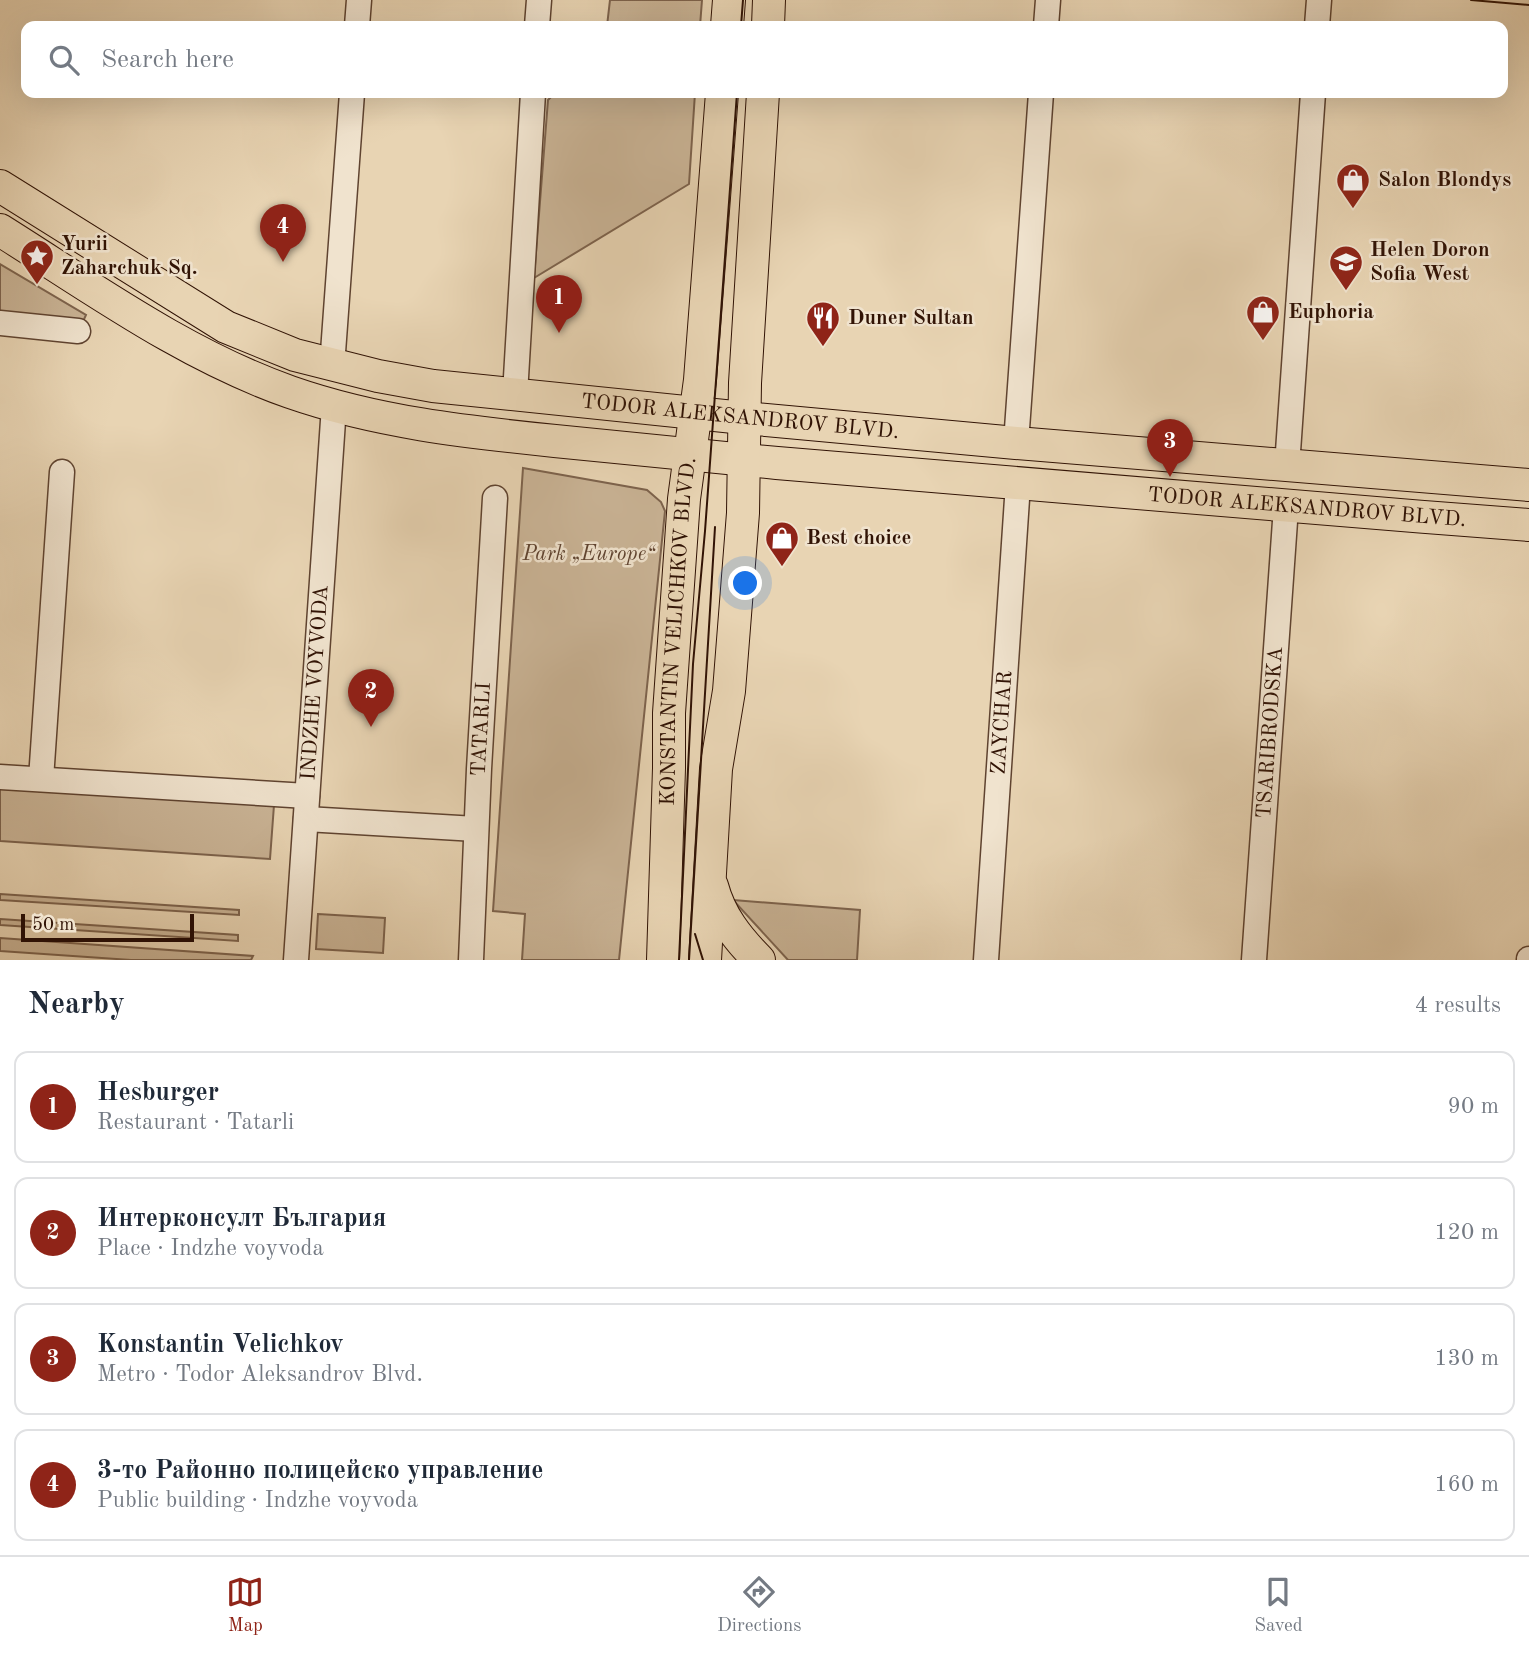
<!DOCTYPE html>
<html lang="en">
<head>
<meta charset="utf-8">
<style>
	:root { --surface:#fff; --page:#f2f2f3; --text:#1f2937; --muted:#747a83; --line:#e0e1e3; --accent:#8f2418 }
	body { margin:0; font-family:"Old Standard TT",serif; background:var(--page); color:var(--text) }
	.scale { position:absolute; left:21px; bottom:18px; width:173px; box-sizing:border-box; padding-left:7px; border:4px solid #311305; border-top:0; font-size:19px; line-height:24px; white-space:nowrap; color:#311305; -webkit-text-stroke:5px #f0e3ce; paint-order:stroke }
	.you { position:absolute; left:746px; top:584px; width:24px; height:24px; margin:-18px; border:5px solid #fff; border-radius:50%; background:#1a73e8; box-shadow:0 0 0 10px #1a73e833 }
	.badge { display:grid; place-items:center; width:46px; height:46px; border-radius:50%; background:var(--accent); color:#fff; font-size:23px; font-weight:700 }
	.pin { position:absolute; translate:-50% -58px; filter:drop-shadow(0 2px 4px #0008) }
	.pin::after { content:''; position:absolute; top:37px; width:24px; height:21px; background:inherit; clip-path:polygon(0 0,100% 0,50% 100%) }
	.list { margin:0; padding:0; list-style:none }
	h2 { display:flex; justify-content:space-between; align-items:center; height:91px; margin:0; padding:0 28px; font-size:30px }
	h2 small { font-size:23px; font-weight:400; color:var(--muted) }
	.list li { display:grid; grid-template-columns:46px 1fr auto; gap:21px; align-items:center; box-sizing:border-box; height:112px; margin:0 14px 14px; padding:0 14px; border:2px solid var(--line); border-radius:14px }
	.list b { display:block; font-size:26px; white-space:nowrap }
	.list p { margin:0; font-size:23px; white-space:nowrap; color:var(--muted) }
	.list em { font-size:23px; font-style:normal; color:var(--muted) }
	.icon { flex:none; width:38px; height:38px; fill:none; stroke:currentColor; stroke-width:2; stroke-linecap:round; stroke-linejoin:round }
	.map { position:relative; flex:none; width:1529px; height:960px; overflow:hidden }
	.search { position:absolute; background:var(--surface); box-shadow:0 7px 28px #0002; left:21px; right:21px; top:21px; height:77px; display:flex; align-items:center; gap:18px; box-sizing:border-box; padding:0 24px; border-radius:14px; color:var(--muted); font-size:26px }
	.sheet { height:595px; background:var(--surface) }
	nav { display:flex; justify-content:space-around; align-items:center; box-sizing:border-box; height:98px; border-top:2px solid var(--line); background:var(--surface); font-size:19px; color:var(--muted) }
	nav a { display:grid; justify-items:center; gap:4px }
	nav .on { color:var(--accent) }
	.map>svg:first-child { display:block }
</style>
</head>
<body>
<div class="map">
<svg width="1529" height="960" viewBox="0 0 1529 960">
	<rect width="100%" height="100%" fill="#e8d4b3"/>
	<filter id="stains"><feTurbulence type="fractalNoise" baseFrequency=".00286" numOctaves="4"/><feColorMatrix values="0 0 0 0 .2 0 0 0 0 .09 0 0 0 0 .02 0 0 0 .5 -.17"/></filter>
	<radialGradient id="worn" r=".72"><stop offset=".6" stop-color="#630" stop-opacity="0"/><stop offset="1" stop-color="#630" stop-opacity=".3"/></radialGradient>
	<path fill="#c9b395" stroke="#7d634d" stroke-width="2" d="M 610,0 L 702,0 L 700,26 L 607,26 Z
		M 555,93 L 695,93 L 689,184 L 534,278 L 548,100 Z
		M 0,264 L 86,315 L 81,326 L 0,316 Z
		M 523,468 L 647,490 L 661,502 L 665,511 L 619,960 L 522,960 L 525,914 L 493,911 Z
		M 0,786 L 274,805 L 270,859 L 0,841 Z
		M 0,894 L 239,910 L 239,915 L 0,900 Z
		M 733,900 L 860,910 L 857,960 L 788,960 Z
		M 318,914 L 385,918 L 383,953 L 316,949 Z
		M 0,919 L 238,935 L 238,941 L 0,925 Z
		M 0,938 L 253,956 L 251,960 L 131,960 L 0,951 Z"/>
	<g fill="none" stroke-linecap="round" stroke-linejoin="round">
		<g stroke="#5f4330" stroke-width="27">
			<g id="minor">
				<path d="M 357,26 L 359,0"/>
				<path d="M 537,26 L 539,0"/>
				<path d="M 1046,26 L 1048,0"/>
				<path d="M 1317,26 L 1319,0"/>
				<path d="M 0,323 L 78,331"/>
				<path d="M 332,366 L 352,93"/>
				<path d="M 515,394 L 533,93"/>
				<path d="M 1016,443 L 1041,93"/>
				<path d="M 1287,466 L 1313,93"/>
				<path d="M 0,777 L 307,796"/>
				<path d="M 41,779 L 62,472"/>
				<path d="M 306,819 L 476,829"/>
				<path id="s1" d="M 296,960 L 334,406"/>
				<path id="s2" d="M 471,960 L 479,769 L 495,498"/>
				<path id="s3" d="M 986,960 L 1018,484"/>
				<path id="s4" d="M 1254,960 L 1286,507"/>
				<path d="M 1529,960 L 1529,959"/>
			</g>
		</g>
		<g stroke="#311305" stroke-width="34">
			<g id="major">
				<path d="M 727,26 L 729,0"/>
				<path d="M 768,26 L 769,0"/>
				<path id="s5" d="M 0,186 L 226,327 L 295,355 L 378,376 L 433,386 L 734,417 L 1016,443 L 1529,485"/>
				<path id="s6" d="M 0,230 C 94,289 185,355 290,392 C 376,422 466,432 555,441 C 629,449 703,456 777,463 C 1027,485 1278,506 1529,525"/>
				<path d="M 712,886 C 720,916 737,938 759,960"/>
				<path id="s7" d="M 663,960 L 669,768 L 669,713 L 684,499 L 700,380 L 722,93"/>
				<path d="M 705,960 L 716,769 L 729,691 L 743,513 L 745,383 L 763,93"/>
			</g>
		</g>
		<use href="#minor" stroke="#f0e3ce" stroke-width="24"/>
		<use href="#major" stroke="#e8d4b3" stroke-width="32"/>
		<path stroke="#311305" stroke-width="2" d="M 1471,0 L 1529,5
			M 741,26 L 743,0
			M 695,934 L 703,960
			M 679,960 L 693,664 L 705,531 L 737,93
			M 689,960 L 715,527"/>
	</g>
	<defs>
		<g id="shop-pin" transform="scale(1.75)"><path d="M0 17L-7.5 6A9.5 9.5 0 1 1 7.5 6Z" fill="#8f2418" stroke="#f0e3ce"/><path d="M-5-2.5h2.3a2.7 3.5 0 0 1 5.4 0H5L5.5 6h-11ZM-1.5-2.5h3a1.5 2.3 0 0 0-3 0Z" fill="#fff"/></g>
		<g id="sight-pin" transform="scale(1.75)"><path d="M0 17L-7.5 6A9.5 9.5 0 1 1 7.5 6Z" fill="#8f2418" stroke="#f0e3ce"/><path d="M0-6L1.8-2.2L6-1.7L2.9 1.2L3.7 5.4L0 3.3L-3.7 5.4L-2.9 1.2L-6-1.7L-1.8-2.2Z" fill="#fff"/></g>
		<g id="school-pin" transform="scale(1.75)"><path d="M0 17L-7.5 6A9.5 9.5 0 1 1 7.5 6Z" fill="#8f2418" stroke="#f0e3ce"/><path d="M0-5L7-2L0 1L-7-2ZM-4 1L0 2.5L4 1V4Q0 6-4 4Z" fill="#fff"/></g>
		<g id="restaurant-pin" transform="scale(1.75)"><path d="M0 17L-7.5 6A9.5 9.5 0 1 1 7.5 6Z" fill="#8f2418" stroke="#f0e3ce"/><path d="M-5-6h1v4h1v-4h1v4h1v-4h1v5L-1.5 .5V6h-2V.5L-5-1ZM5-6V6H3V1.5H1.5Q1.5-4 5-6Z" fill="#fff"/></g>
	</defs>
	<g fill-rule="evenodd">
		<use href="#shop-pin" x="1353" y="180"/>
		<use href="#sight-pin" x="37" y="256"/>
		<use href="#school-pin" x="1346" y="262"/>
		<use href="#shop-pin" x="1263" y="312"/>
		<use href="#restaurant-pin" x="823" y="318"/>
		<use href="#shop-pin" x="782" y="538"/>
	</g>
	<g text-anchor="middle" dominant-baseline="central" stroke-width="5" stroke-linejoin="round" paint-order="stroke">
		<g font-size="21" font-weight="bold" fill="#311305" stroke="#f0e3ce" text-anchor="start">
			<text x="1378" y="180">Salon Blondys</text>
			<text x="61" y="244">Yurii<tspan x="61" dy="24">Zaharchuk Sq.</tspan></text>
			<text x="1370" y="250">Helen Doron<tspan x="1370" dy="24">Sofia West</tspan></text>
			<text x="1288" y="312">Euphoria</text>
			<text x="848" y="318">Duner Sultan</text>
			<text x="806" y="538">Best choice</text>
		</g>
		<g font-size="21" fill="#311305" stroke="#f0e3ce">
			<text stroke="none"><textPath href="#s5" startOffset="791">TODOR ALEKSANDROV BLVD.</textPath></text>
			<text stroke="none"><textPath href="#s6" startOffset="1358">TODOR ALEKSANDROV BLVD.</textPath></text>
			<text stroke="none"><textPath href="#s7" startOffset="329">KONSTANTIN VELICHKOV BLVD.</textPath></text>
			<text stroke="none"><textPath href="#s1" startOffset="278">INDZHE VOYVODA</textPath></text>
			<text stroke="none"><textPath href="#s3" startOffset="238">ZAYCHAR</textPath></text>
			<text stroke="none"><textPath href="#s2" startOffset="231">TATARLI</textPath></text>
			<text stroke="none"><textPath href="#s4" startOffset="228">TSARIBRODSKA</textPath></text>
		</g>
		<g font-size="21" font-style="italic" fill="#5f4330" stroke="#f0e3ce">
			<text x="589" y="554">Park „Europe“</text>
		</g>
	</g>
	<rect width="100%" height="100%" filter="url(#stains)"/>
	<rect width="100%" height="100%" fill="url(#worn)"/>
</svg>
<div class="scale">50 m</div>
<div class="you"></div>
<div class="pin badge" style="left:559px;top:333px">1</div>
<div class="pin badge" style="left:371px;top:727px">2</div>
<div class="pin badge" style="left:1170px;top:477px">3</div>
<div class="pin badge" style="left:283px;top:262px">4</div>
<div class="search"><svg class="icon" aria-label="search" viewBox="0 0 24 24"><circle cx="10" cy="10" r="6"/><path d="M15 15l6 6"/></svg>Search here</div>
</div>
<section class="sheet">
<h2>Nearby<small>4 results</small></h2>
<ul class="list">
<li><span class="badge">1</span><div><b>Hesburger</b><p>Restaurant · Tatarli</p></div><em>90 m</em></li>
<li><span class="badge">2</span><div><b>Интерконсулт България</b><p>Place · Indzhe voyvoda</p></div><em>120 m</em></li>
<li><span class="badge">3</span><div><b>Konstantin Velichkov</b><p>Metro · Todor Aleksandrov Blvd.</p></div><em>130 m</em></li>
<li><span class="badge">4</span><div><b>3-то Районно полицейско управление</b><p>Public building · Indzhe voyvoda</p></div><em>160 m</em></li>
</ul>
</section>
<nav>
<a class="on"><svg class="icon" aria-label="map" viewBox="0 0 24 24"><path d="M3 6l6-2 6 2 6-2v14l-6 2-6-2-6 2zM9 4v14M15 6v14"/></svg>Map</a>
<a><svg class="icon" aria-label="directions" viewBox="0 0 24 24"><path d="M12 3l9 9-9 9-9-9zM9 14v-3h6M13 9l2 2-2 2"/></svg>Directions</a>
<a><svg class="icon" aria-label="saved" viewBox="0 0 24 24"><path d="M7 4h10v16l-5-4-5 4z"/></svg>Saved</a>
</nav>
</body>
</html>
